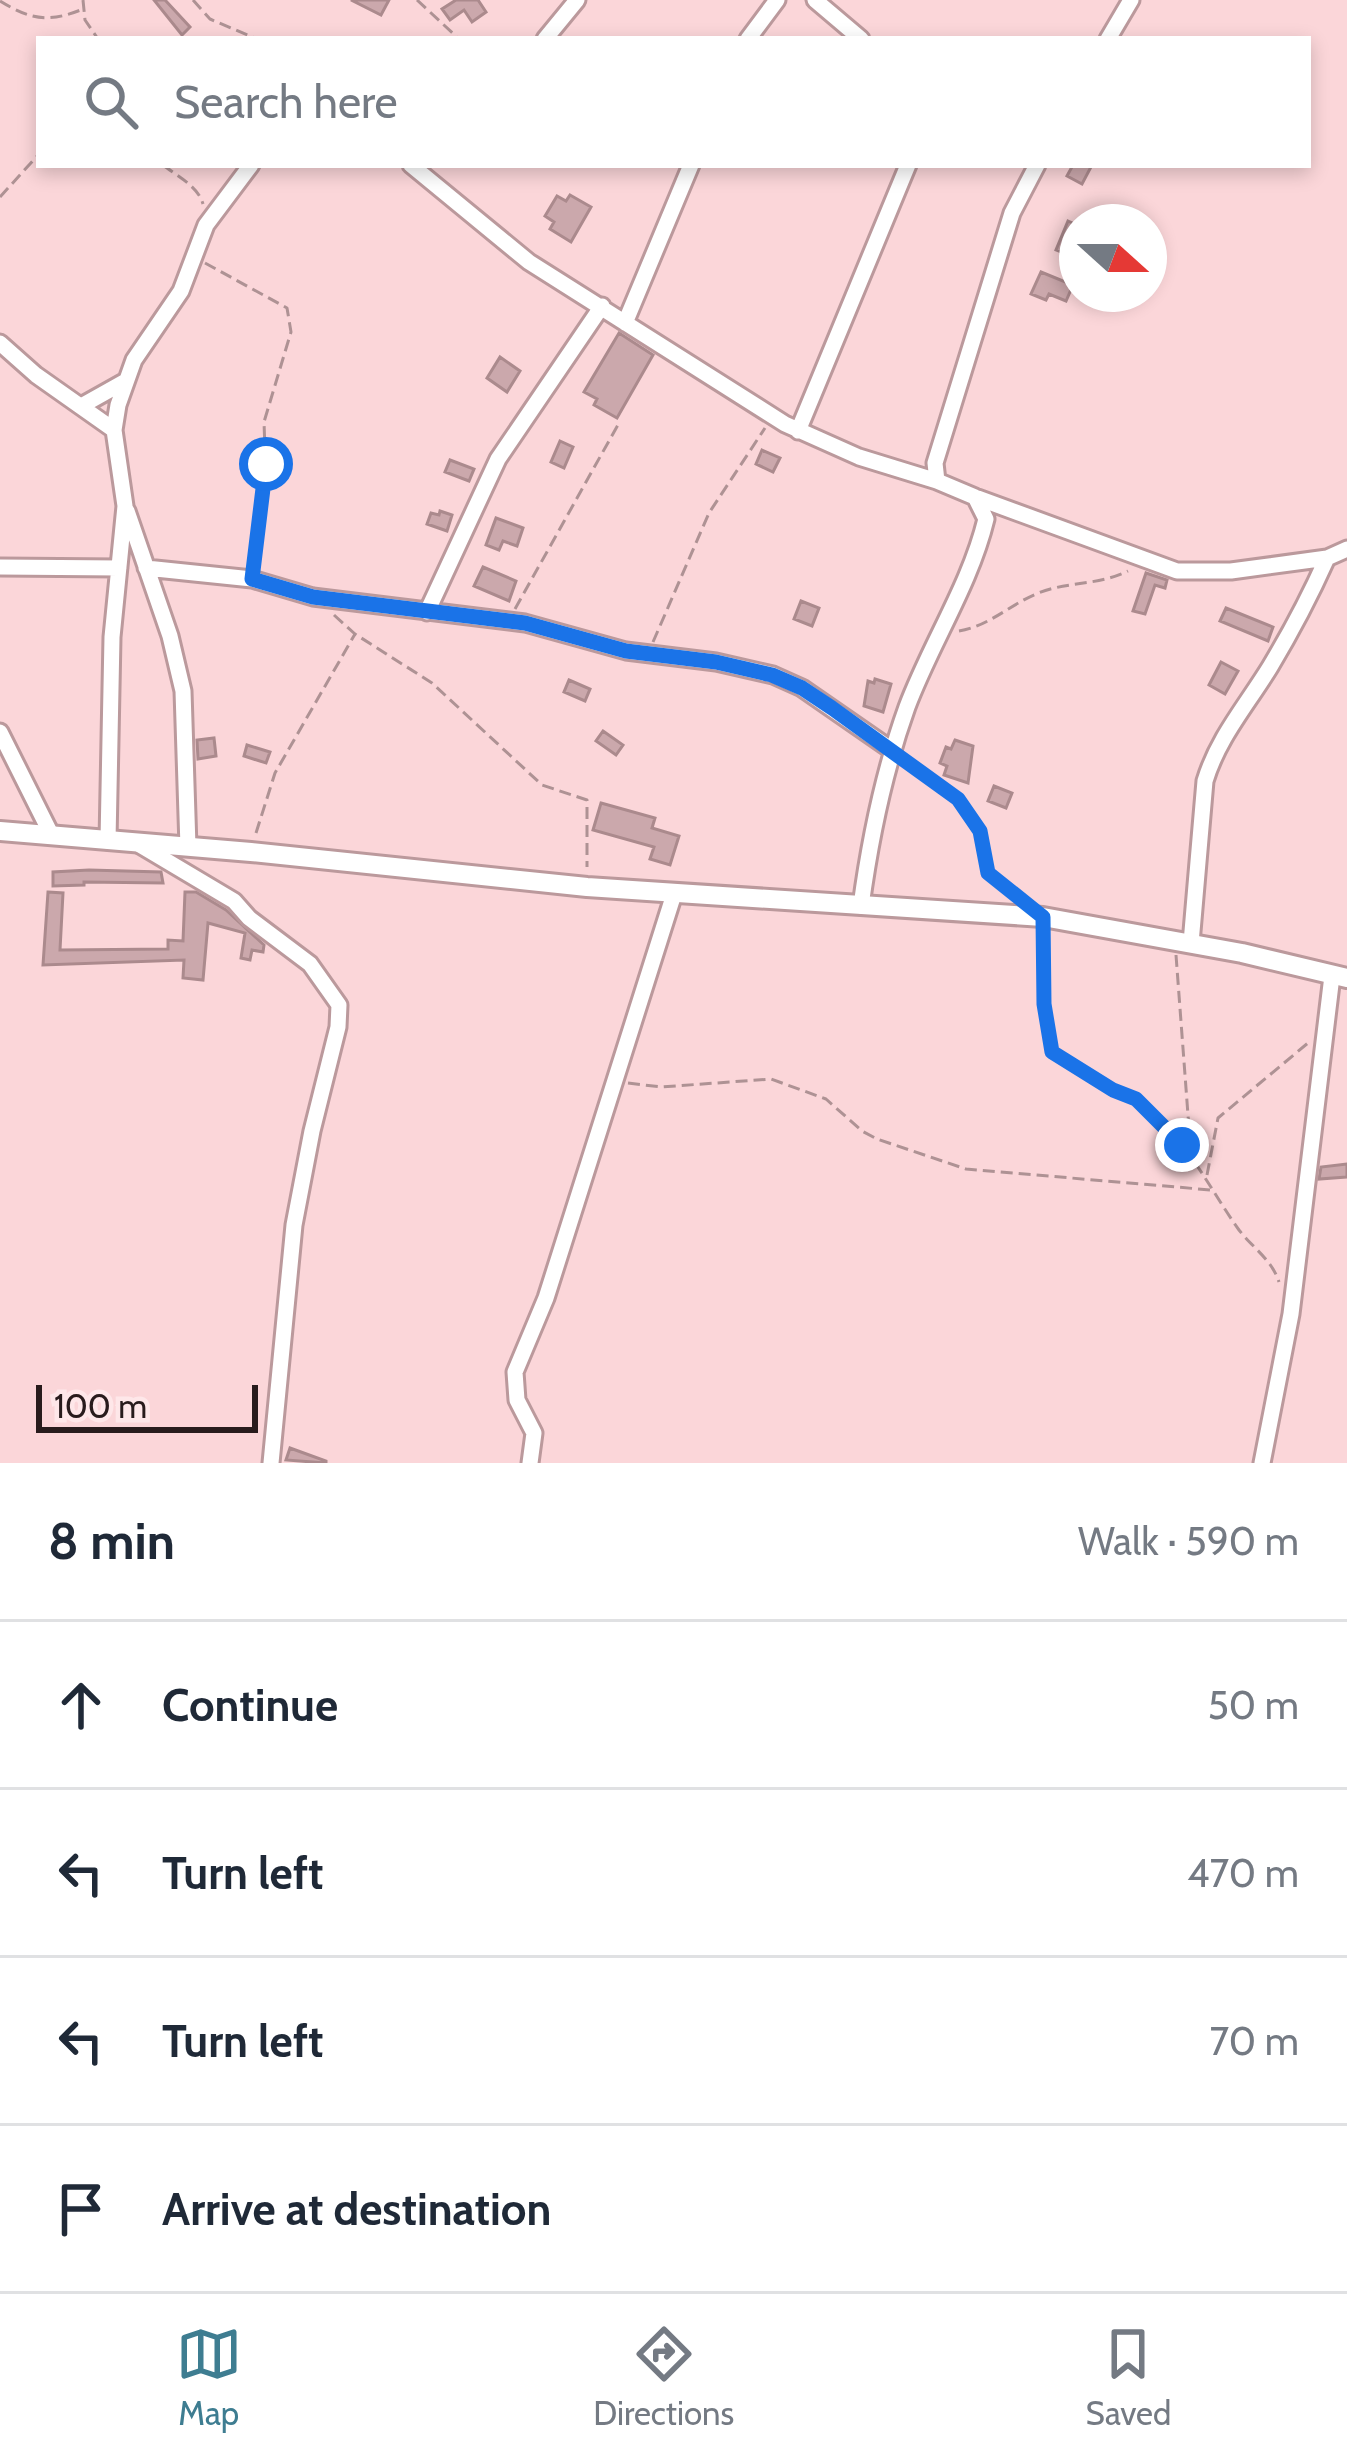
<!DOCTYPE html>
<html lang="en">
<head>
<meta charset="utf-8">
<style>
	:root { --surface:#fff; --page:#f6f6f7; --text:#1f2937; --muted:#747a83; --line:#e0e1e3; --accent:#3e7d91 }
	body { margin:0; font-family:Cabin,sans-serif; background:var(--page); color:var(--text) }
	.compass { position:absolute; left:1059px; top:204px; width:108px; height:108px; border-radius:50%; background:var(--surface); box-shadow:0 6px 18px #0003; rotate:111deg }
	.scale { position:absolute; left:36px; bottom:30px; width:222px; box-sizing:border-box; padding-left:12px; border:6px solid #281b1c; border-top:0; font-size:33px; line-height:42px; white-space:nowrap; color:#281b1c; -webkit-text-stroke:9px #fee7e9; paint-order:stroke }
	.stop { position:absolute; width:36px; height:36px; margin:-27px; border:9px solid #1a73e8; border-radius:50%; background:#fff }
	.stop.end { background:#1a73e8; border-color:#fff; box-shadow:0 3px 12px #0008 }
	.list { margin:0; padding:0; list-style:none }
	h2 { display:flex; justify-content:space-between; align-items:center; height:156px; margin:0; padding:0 48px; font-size:51px }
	h2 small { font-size:39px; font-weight:400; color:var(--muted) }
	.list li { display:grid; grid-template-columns:78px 1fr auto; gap:36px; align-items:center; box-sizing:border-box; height:168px; padding:0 48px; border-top:3px solid var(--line) }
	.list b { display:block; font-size:45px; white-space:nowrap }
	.list em { font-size:39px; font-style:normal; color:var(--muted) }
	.icon { flex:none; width:66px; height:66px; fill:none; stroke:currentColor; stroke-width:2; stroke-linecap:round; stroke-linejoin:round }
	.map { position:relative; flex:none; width:1347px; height:1463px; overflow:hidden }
	.search { position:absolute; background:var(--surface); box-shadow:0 6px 18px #0003; left:36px; right:36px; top:36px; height:132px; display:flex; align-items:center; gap:30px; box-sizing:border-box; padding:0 42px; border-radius:0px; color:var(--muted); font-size:45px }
	.sheet { height:828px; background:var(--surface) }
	nav { display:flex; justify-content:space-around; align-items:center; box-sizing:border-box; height:168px; border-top:3px solid var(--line); background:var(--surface); font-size:33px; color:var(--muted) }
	nav a { display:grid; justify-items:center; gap:6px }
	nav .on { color:var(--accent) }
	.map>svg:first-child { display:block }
</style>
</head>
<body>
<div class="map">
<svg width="1347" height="1463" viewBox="0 0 1347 1463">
	<rect width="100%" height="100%" fill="#fbd6d9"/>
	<path fill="#cba8ac" stroke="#ab8a8d" stroke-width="3" d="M 154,0 L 165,0 L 190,27 L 182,35 Z
		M 351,0 L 389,0 L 381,15 Z
		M 456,0 L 478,0 L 486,12 L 472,22 L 464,10 L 450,20 L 442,9 Z
		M 1073,165 L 1092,165 L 1082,184 L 1067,176 Z
		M 570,195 L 591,207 L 571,242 L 550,229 L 554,222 L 545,216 L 557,196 L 566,201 Z
		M 1068,221 L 1077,225 L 1077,258 L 1056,250 Z
		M 1041,272 L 1073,285 L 1066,301 L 1049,294 L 1046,300 L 1031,294 Z
		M 619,333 L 653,355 L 617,418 L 594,405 L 597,399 L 584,392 Z
		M 500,357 L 520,371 L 507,392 L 487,378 Z
		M 560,441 L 573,447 L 564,468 L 551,462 Z
		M 762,450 L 780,458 L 773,472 L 756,464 Z
		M 450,460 L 474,469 L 469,481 L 445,472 Z
		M 440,511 L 452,515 L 447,531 L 427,524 L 431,513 L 439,515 Z
		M 496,518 L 523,528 L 517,546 L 503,541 L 499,550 L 486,545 Z
		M 483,567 L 516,581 L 509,601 L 474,586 Z
		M 1146,573 L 1167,580 L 1165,588 L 1155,585 L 1145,614 L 1133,611 Z
		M 801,601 L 819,608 L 812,626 L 794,619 Z
		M 1226,608 L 1273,627 L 1268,641 L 1220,621 Z
		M 1221,662 L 1238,671 L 1225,694 L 1209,685 Z
		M 875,679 L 891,684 L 883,712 L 864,706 L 868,681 L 874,683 Z
		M 569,680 L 590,689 L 585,701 L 564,692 Z
		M 603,731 L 623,745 L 616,755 L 596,741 Z
		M 214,738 L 216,756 L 198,759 L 197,740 Z
		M 955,740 L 973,746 L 968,783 L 944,775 L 947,766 L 940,763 L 946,747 L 951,749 Z
		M 247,745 L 270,752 L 266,763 L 244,756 Z
		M 994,786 L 1012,793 L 1006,808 L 988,801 Z
		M 601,803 L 655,818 L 652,828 L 679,836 L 670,865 L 650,859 L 654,847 L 593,830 Z
		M 89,870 L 161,872 L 163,883 L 84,882 L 84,885 L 53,886 L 53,872 Z
		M 48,892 L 63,893 L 60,950 L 168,949 L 168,940 L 183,941 L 185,892 L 196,892 L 226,910 L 264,945 L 263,952 L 252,950 L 250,960 L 241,958 L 245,933 L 208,923 L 203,980 L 183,978 L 184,960 L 43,965 Z
		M 1347,1164 L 1347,1177 L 1319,1179 L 1321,1167 Z
		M 290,1448 L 326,1461 L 326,1463 L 286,1460 Z"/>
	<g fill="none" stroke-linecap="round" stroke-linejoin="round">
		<g stroke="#bb999c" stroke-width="21">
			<path id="minor" d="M 815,0 L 861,39
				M 545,39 L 577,0
				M 748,39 L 777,0
				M 1108,39 L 1131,0
				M 411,165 L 529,262 L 785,424 L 859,457 L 937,481
				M 625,323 L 691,165
				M 0,343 L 36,375 L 114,430
				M 83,405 L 124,382
				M 798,431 L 908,165
				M 978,498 L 1177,571 L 1231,571 L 1327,558 L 1347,549
				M 127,511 L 170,636 L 183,691 L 188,847
				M 0,567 L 119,568
				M 146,568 L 252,579 L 313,597 L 525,623 L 626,651 L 716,662 L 773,675 L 802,688 L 893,751
				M 427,612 L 498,459 L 602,306
				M 0,732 L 52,836
				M 108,841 L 112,637 L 125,506 L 114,430 L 118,405 L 134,360 L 181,291 L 206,225 L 251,165
				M 140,845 L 234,901 L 249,918 L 310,964 L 339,1005 L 338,1027 L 312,1131 L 294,1225 L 271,1463
				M 861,906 C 870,839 884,771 907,707 C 931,643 970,585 986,519 L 975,497 L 937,481 L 935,463 L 1012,213 L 1037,165
				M 1191,943 L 1205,781 C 1218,738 1246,706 1270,667 C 1291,632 1310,596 1327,558
				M 530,1463 L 534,1433 L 517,1400 L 515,1372 L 546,1298 L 674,894
				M 1262,1463 L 1291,1314 L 1332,976"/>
		</g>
		<g stroke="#bb999c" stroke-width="24">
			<path id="tertiary" d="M 0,831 L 251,852 L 587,887 L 1043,917 L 1242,953 L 1347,978"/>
		</g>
		<path stroke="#ae9294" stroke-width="3" stroke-dasharray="12 6" stroke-linecap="butt" d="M 83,0 L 85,20 L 98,39
			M 193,0 L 210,19 L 257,39
			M 417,0 L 459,39
			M 0,1 C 31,20 49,23 83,9
			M 163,165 C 177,176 198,186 203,204
			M 0,197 L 39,154
			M 205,263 L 287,308 L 291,332 L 264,422 L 266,480 L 253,565
			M 515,609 L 619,423
			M 334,615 L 355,634 L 432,683 L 542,785 L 587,800 L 587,867
			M 959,631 C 989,626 1008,606 1036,594 C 1066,581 1098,586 1128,571
			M 653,642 L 709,513 L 765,428
			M 904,759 L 958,799 L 979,831 L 988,873 L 1018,898
			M 256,833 L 275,773 L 355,634
			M 1043,931 L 1044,1003 L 1051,1051 C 1078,1070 1106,1082 1134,1098 C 1178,1123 1210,1190 1239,1230 C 1253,1248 1272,1260 1279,1282
			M 1176,955 L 1191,1155
			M 628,1083 L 661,1087 L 771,1079 L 826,1099 L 862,1131 L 877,1139 L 966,1169 L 1211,1190
			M 1207,1175 L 1218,1118 L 1308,1043"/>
		<use href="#minor" stroke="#fff" stroke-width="15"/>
		<use href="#tertiary" stroke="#fff" stroke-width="18"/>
	</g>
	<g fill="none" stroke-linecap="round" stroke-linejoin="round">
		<path stroke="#1a73e8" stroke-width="15" d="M 266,464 L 252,579 L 313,597 L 525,623 L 626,651 L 716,662 L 772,675 L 802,688 L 832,708 L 958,799 L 980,831 L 988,873 L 1043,917 L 1044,1004 L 1052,1052 L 1113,1090 L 1136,1099 L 1182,1145"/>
	</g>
</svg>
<svg class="compass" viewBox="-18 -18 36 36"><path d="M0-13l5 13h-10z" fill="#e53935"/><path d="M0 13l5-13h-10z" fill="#747a83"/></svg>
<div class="scale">100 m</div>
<div class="stop" style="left:266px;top:464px"></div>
<div class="stop end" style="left:1182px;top:1145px"></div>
<div class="search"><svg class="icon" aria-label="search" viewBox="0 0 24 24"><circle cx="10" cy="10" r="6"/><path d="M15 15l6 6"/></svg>Search here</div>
</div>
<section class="sheet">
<h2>8 min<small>Walk · 590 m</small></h2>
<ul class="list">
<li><svg class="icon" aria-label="ahead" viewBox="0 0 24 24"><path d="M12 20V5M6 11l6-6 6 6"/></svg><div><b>Continue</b></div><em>50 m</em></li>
<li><svg class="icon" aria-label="left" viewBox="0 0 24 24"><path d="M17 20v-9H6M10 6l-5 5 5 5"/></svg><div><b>Turn left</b></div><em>470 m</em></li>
<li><svg class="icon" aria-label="left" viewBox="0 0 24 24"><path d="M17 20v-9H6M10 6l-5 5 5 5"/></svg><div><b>Turn left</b></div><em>70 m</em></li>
<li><svg class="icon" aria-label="arrive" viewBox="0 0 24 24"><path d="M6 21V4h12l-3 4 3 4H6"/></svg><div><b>Arrive at destination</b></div></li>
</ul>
</section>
<nav>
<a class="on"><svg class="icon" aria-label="map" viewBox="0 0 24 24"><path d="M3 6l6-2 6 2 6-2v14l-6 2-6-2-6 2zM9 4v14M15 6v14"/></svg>Map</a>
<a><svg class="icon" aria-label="directions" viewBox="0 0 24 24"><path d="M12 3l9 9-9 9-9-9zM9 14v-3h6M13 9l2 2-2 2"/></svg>Directions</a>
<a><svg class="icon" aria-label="saved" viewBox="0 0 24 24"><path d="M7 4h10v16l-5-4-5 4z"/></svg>Saved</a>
</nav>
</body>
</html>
